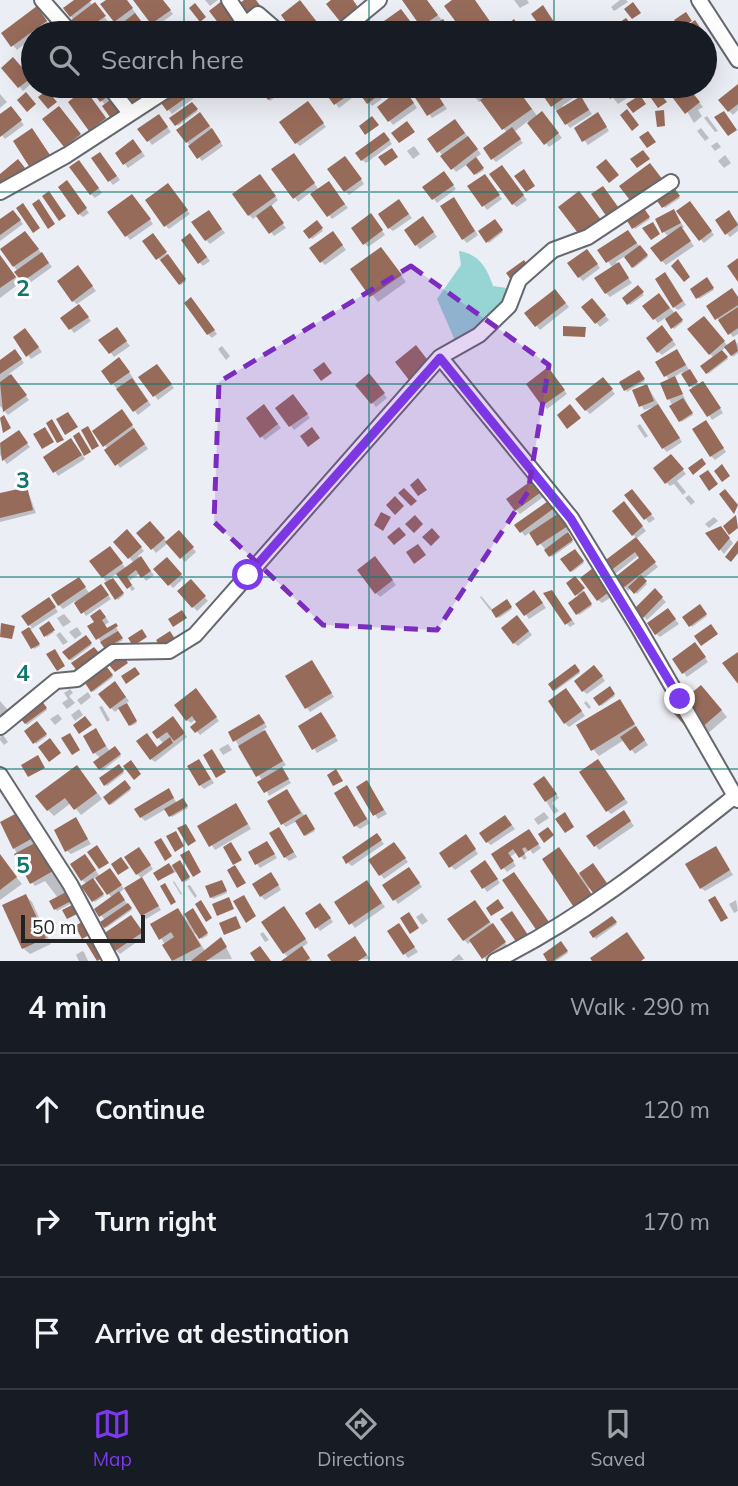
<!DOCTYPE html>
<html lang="en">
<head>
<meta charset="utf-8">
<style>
	:root { --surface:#171b24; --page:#20242c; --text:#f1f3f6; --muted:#9ea1a6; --line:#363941; --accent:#7c3aed }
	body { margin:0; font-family:Mulish,sans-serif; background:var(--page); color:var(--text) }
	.scale { position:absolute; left:21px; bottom:18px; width:124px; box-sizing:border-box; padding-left:7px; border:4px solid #222325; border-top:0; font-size:19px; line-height:24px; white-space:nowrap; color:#222325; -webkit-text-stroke:5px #fff; paint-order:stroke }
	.stop { position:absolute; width:21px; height:21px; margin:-16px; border:5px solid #7c3aed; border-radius:50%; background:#fff }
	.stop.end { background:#7c3aed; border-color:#fff; box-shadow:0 2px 7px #0008 }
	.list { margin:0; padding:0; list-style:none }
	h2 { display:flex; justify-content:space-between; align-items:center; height:91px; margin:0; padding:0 28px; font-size:30px }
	h2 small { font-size:23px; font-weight:400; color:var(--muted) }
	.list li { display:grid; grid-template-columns:46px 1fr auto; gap:21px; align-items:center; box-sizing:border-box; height:112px; padding:0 28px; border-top:2px solid var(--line) }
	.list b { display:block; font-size:26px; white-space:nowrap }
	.list em { font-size:23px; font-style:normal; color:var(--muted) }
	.icon { flex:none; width:38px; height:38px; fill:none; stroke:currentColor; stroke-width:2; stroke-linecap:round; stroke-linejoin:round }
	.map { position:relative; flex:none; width:738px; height:961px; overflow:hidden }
	.search { position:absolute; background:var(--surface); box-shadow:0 7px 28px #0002; left:21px; right:21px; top:21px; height:77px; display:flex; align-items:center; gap:18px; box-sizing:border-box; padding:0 24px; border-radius:38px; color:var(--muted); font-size:26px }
	.sheet { height:427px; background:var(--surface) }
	nav { display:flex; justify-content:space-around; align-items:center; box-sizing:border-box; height:98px; border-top:2px solid var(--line); background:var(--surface); font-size:19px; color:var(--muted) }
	nav a { display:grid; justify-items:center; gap:4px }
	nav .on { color:var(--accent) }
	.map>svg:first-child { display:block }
</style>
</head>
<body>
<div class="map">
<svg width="738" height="961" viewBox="0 0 738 961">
	<rect width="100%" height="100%" fill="#eceef5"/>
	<path fill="#97d4d4" d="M 459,251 C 479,254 487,268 493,286 L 513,289 L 491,320 L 456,343 L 437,299 L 461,265 Z"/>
	<path fill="#0003" d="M 77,0 L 88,0 L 108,21 L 93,33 L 81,33 L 71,16 Z
		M 109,0 L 126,0 L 147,29 L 142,33 L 123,33 L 103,4 Z
		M 135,0 L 162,0 L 173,14 L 156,27 Z
		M 205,0 L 218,0 L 210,6 Z
		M 404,0 L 426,0 L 452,33 L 429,33 Z
		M 455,0 L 474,0 L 494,27 L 485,33 L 466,33 L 447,6 Z
		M 514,0 L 527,0 L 529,3 L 520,8 Z
		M 626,0 L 628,2 L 614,11 L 611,7 L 620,0 Z
		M 304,7 L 319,26 L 310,33 L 297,33 L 283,16 Z
		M 211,11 L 240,23 L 228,32 Z
		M 401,11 L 418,33 L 370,33 Z
		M 40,12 L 50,25 L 33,33 L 33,37 L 17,50 L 3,33 Z
		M 17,63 L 33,82 L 23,91 L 3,68 Z
		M 66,86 L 78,86 L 67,94 L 62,89 Z
		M 90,86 L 103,86 L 113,99 L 106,106 Z
		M 231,86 L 239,86 L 244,92 L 239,96 Z
		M 270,86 L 280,86 L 284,91 L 270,101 L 263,91 Z
		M 323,86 L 343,86 L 352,98 L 339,108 Z
		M 356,86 L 372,86 L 382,99 L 372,106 Z
		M 426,86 L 433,88 L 447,109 L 432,118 L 415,93 Z
		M 466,86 L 515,86 L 538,117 L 546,117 L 562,138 L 549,147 L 528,121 L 514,132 L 523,143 L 496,162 L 493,159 L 507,133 L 482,100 L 479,102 Z
		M 542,86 L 569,86 L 576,96 L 562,106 L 564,108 L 584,102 L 592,114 L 570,128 L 539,88 Z
		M 604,86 L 646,86 L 618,104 Z
		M 672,86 L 686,86 L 703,107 L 698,110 L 702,116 L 694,123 Z
		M 738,88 L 738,110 L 733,115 L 729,111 Z
		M 189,91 L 194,98 L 172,114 L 163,103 Z
		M 407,93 L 417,108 L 393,125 L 379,107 Z
		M 0,94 L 7,102 L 0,108 Z
		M 89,95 L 109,122 L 94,133 L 90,130 Z
		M 192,104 L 198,111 L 178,126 L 172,119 Z
		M 311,107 L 326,127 L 300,146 L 296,143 Z
		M 14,112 L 24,125 L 5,139 L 0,133 L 0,116 Z
		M 62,112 L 83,139 L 69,150 L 45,120 Z
		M 707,116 L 718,131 L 715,132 L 704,118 Z
		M 204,118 L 223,146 L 202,161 L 187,142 Z
		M 601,118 L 609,131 L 588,145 L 576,129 Z
		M 162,120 L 171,132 L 152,145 L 140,129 Z
		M 459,125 L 481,154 L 474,159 L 484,170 L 476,175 L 468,164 L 456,172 L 429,139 Z
		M 701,128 L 709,138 L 705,141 L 697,131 Z
		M 388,138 L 392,144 L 366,163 L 362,160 Z
		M 717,142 L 721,147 L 715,151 L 711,146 Z
		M 137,145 L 145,156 L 128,168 L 117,154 Z
		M 414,146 L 420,154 L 413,159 L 407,151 Z
		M 725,155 L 731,163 L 724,168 L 718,161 Z
		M 104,158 L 120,180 L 113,185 L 93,159 Z
		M 297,159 L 319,190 L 332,187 L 348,208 L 332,219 L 311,192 L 298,202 L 274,169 Z
		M 349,162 L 364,184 L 349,195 L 330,170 Z
		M 83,166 L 102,193 L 95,198 L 91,194 Z
		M 506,171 L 527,200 L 517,207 L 513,204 Z
		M 447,177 L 456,189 L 437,203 L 425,187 Z
		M 263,180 L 278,200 L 270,207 L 286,228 L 274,236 L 258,215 L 253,219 L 249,215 Z
		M 488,180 L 502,199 L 487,210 L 470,187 Z
		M 71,186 L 89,213 L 83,217 L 79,214 Z
		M 673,188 L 680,198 L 665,208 L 658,198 Z
		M 172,189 L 190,214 L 169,229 L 166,226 Z
		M 136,200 L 153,224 L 130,240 L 109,212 Z
		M 457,203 L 478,235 L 467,243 L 463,239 Z
		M 402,205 L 412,218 L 393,231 L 389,228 Z
		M 693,207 L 714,235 L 704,243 L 700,239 Z
		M 643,209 L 650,219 L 635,229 L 628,219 Z
		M 674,212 L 684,227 L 681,229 L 694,246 L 666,265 L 662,261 L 669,237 L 664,232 Z
		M 729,212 L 738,223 L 738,231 L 730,237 L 726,233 Z
		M 17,216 L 23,224 L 0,241 L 0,221 Z
		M 212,216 L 225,233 L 210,244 L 206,240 Z
		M 374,219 L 385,235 L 368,247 L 364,243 Z
		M 495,221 L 503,232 L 489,243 L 480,232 Z
		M 317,222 L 323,231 L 312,239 L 305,231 Z
		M 427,222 L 437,237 L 420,249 L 416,245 Z
		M 628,232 L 648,257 L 634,268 L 625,256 L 616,262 L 632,283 L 610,297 L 606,293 L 613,268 L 600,251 Z
		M 29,237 L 52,267 L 27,285 L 2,249 Z
		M 337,237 L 346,250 L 325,265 L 321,261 Z
		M 156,239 L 186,281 L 181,285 L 144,241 Z
		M 194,239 L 210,261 L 203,266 L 199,262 Z
		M 381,249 L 406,282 L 378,302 L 353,270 Z
		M 0,255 L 20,283 L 0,298 Z
		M 591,255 L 600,268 L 583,281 L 579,277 Z
		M 81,271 L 96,291 L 77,304 L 83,310 L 91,321 L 74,333 L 62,318 L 79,306 L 73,301 Z
		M 669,278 L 686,305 L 678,310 L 674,307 Z
		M 707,280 L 714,290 L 699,299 L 692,290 Z
		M 638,288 L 644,295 L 630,305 L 624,298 Z
		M 559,295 L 569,307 L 540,330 L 527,314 Z
		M 738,297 L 738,334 L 733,337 L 708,307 Z
		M 662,299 L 683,322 L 674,329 L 665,318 L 658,323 L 644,306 Z
		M 195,303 L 217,334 L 212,338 L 208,334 Z
		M 595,304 L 609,320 L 600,327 L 583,307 Z
		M 707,322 L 728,346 L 735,341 L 738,344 L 738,353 L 733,357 L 726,347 L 721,351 L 728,359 L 708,374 L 702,367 L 714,358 L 710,354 Z
		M 666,331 L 676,345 L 662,355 L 658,352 Z
		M 120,333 L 130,346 L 114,357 L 101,340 Z
		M 29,334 L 42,352 L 31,359 L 28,355 Z
		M 222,346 L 230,356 L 226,360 L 218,349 Z
		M 18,355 L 24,363 L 9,374 L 29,400 L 8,415 L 0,406 L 0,362 Z
		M 680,355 L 699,386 L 707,387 L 723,413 L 712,420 L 682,372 L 674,377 L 693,415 L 681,422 L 669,399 L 670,381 L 657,363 Z
		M 123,363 L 151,405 L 138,415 L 113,384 Z
		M 160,370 L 174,388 L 158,400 L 141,378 Z
		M 551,373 L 567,394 L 547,409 L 528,384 Z
		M 640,374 L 645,381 L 627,392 L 621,382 Z
		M 372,379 L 387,398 L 376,407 L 357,385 Z
		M 606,383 L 615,394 L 590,414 L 586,410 Z
		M 647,386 L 682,442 L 667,452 L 663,448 L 653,407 L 644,410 L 634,391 Z
		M 297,400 L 310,418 L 294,430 L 277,408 Z
		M 268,410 L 281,428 L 265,440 L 261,436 Z
		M 125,415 L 148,449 L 120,468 L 105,445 Z
		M 640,424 L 648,436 L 645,438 L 637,426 Z
		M 710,426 L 726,452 L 715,460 L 711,456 Z
		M 18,432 L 30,447 L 7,464 L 0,455 L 0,445 Z
		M 75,444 L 85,459 L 58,476 L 46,458 Z
		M 675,460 L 686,474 L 677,481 L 686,492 L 683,495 L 674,484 L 670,486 L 667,483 Z
		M 535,480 L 546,495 L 520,514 L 516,510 Z
		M 27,489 L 36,513 L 0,522 L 0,495 Z
		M 627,495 L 636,495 L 655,519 L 649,523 Z
		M 689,495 L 695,502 L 691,505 L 685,498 Z
		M 551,501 L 573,528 L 566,533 L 573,542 L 552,557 L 530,532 L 525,536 L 517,526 Z
		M 628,508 L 646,531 L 637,538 L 633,535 Z
		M 714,517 L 718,521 L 709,528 L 705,524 Z
		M 150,523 L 167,542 L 179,532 L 196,552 L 185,562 L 168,543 L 156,553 L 139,533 Z
		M 127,532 L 144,551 L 138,556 L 154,575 L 146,581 L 140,573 L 129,581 L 135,589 L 132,591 L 118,573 L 110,578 L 124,595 L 118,600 L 103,577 L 114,552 L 126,569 L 134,563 L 115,542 Z
		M 724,532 L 733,543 L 724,554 L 707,534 Z
		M 639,543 L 658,567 L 643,579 L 647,584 L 637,594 L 631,588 L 628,591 L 617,577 L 641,558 L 639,555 L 615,574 L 606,563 Z
		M 575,551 L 584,563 L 572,572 L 563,560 Z
		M 167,559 L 184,578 L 173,588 L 155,569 Z
		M 379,562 L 396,585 L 380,597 L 376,593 Z
		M 593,571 L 613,596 L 602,603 L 598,600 Z
		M 575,578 L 592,606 L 579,615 L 570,603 L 579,597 L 568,584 Z
		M 191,581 L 208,601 L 197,611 L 179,591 Z
		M 82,583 L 90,594 L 105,590 L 111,599 L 86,616 L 75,601 L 63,609 L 59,605 Z
		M 655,591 L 666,602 L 647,620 L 637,609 Z
		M 481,596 L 492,609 L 490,610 L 480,597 Z
		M 538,596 L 546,608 L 529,619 L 518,604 Z
		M 556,596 L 575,624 L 570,627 L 566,623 Z
		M 507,601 L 512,609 L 499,618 L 493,610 Z
		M 52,603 L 58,612 L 30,630 L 40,646 L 34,649 L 23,632 L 32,627 L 29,625 Z
		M 700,606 L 707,616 L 692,627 L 684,617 Z
		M 64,614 L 71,622 L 63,627 L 57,618 Z
		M 671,614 L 679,624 L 660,637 L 656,634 Z
		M 104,615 L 109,622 L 105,625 L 108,630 L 115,625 L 123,640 L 108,650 L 89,627 Z
		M 521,621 L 532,635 L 518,646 L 514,643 Z
		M 48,624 L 56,635 L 60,632 L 68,642 L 63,645 L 54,632 L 47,637 L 41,628 Z
		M 77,627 L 82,634 L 75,639 L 69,632 Z
		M 85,637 L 92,645 L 71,661 L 65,652 Z
		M 699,648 L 708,662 L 687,677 L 674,660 Z
		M 312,662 L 334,697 L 310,712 L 307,708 Z
		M 575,666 L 580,673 L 555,691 L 550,684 Z
		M 107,669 L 113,677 L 93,692 L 87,683 Z
		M 598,671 L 605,681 L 587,694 L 583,691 Z
		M 118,687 L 129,701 L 125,704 L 137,723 L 131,726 L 120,708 L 115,712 L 111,708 Z
		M 70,689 L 73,693 L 69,696 L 75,703 L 67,709 L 62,703 L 68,699 L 64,693 Z
		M 609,689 L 615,696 L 601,706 L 596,698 Z
		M 88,692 L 91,697 L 81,705 L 77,700 Z
		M 707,693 L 727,717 L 700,740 Z
		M 199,694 L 219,721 L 200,735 L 193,727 L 199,723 L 196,719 L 191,723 L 187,720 Z
		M 570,694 L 585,716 L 569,727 L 565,723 Z
		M 0,701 L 14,717 L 0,728 Z
		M 586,701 L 591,707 L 589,709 L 584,703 Z
		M 619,701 L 648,745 L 635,754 L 624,740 L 599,756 L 593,749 Z
		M 42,703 L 47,710 L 27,725 L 22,718 Z
		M 102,706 L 110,720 L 107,722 L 99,707 Z
		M 79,709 L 83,715 L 75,721 L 71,715 Z
		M 58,714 L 62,719 L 55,725 L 50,719 Z
		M 325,718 L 338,741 L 317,753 L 300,727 Z
		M 262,719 L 267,727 L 263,730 L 286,765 L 281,768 L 291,783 L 269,796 L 262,780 L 235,740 Z
		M 176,722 L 187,737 L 155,762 L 151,759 L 164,744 L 154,733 Z
		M 37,723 L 47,736 L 36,744 L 26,732 Z
		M 1,732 L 8,742 L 4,745 L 0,740 Z
		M 99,734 L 110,752 L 115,748 L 121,756 L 102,771 L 96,763 L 101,759 L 95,753 Z
		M 228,744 L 232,750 L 223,755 L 219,749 Z
		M 199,761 L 214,783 L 204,789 L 200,785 Z
		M 602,765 L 628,803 L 611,814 L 608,811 Z
		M 119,766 L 124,773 L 107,786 L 101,779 Z
		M 82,773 L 102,799 L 81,815 L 71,803 L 54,816 L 48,810 Z
		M 367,782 L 387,814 L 378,819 L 358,787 Z
		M 548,782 L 559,798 L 552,803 L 559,811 L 554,814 L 546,801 Z
		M 125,783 L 131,790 L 111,805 L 105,797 Z
		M 347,787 L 370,823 L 360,829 L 356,826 Z
		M 168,790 L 177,803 L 184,801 L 188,808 L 172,817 L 166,809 L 145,821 L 141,817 Z
		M 290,795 L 315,831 L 306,836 L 297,821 L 286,827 L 283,824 Z
		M 239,809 L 251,829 L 215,850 L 199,826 Z
		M 544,812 L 549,818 L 538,825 L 534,819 Z
		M 627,816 L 634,826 L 599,850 L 596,846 Z
		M 21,819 L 55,875 L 59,873 L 74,902 L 57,911 L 51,902 L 58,898 L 45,881 L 35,886 L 32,882 L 14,848 Z
		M 76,820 L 91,844 L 71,854 L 67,851 Z
		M 509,821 L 515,829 L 491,845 L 487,842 Z
		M 279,829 L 297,857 L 289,861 L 285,857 Z
		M 532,835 L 541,848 L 533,854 L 530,850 L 524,854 L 527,858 L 524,860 L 517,852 L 510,857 L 516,866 L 507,872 L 493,855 Z
		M 380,839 L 384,844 L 352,866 L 348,863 Z
		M 469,840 L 478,854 L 455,870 L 451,866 Z
		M 270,847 L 277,858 L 260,868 L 250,853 Z
		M 398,848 L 408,862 L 384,879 L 370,861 Z
		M 559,849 L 579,875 L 593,865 L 589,891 L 598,903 Z
		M 719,852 L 733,875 L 705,891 L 701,888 Z
		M 142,853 L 153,869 L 141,878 L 137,874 Z
		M 0,857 L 22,884 L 0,900 Z
		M 89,860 L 100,877 L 113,874 L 124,889 L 119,893 L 132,910 L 106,928 L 102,923 L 105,920 L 96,909 L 112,898 L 96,877 L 92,880 L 104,896 L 95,902 L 84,887 L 87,884 L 82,880 Z
		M 180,862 L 190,879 L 185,882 L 178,871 L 159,880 L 155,873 Z
		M 489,866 L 500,883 L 487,892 L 472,871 Z
		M 412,873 L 422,887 L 398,904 L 385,885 Z
		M 275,878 L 281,890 L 265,900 L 261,896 Z
		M 174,881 L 182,894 L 181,895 L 173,882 Z
		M 145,883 L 161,910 L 146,919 L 142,915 Z
		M 223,883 L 227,893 L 213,899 L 211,897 Z
		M 190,885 L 197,896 L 195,898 L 187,886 Z
		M 370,886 L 385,907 L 355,928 L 336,903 Z
		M 26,896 L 32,902 L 51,944 L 30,954 L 23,948 Z
		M 736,900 L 738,911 L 734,913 L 729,904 Z
		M 479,906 L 508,947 L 487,961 L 472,941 L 468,944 L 464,940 Z
		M 324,909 L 333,922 L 320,931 L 317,927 Z
		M 177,910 L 189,922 L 194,912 L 208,935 L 202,939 L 194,933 L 205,951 L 224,943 L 232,959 L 174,961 L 161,938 Z
		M 287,912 L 308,943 L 301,948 L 312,961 L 284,961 L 289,958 L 284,953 Z
		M 422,913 L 428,921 L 422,925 L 416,917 Z
		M 612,918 L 617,924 L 596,939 L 591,933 Z
		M 135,921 L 145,936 L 120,954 L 116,950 Z
		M 402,929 L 418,952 L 408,958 L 389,932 Z
		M 263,932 L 269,940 L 265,942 L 260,934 Z
		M 358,942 L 370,959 L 334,961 Z
		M 561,943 L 568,953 L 556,961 L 550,961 Z
		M 82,951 L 84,952 L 88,961 L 79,961 L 76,955 Z
		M 459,954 L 464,960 L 451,961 Z"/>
	<path fill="#976b5a" d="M 74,0 L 92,0 L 70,17 L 63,8 Z
		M 106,0 L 127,0 L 133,8 L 114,22 L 100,4 Z
		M 133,0 L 163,0 L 171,10 L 151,24 Z
		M 223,0 L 238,18 L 223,29 L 209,11 Z
		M 244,0 L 256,0 L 262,8 L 250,17 L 240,3 Z
		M 300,0 L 317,22 L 302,33 L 294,33 L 281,15 Z
		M 331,0 L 353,0 L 360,10 L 342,24 L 326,4 Z
		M 402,0 L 427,0 L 438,15 L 421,27 Z
		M 452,0 L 475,0 L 491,23 L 476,33 L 464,33 L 444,6 Z
		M 95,2 L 106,16 L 79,33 L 70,21 Z
		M 633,2 L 641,13 L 632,19 L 624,9 Z
		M 195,3 L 206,17 L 200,22 L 189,8 Z
		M 543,5 L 554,22 L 542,29 L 531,14 Z
		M 37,6 L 47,21 L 11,47 L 1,33 Z
		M 401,9 L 416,29 L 410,33 L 367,33 Z
		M 686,12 L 692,21 L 680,28 L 674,20 Z
		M 135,13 L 144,25 L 134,33 L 121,33 L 116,28 Z
		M 626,18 L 637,32 L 635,33 L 628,33 L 620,22 Z
		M 443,19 L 452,33 L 427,33 L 426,30 Z
		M 514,19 L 524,33 L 507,33 L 503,28 Z
		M 695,20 L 704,33 L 687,33 L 683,29 Z
		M 184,22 L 193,33 L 173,33 L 171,31 Z
		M 13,57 L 31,78 L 18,88 L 1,68 Z
		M 738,84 L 738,104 L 728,112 L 718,100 Z
		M 88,86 L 104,86 L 111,94 L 100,102 Z
		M 128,86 L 141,100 L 130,107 L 120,91 Z
		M 185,86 L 191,94 L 167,111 L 161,103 Z
		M 267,86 L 281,86 L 284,89 L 268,100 L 261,90 Z
		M 320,86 L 344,86 L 350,94 L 334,105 Z
		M 354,86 L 373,86 L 379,95 L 367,104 Z
		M 423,86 L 432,86 L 444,105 L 427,116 L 412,93 Z
		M 464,86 L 487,86 L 472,97 Z
		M 500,86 L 515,86 L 532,109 L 502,130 L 480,100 Z
		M 539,86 L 570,86 L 574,91 L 551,107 L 537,87 Z
		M 602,86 L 631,86 L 610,99 Z
		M 678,86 L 687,86 L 700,102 L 685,114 L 669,93 Z
		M 403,87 L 414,103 L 388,122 L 377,107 Z
		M 85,89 L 106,118 L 89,131 L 68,102 Z
		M 47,90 L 57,102 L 48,109 L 38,97 Z
		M 26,92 L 36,104 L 27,112 L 17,100 Z
		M 659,92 L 667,102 L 658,108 L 651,98 Z
		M 640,95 L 646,104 L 633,113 L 626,104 Z
		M 581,96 L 589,110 L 565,125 L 556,111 Z
		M 113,98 L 122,112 L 112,120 L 102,106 Z
		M 308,101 L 324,123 L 295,144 L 279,122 Z
		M 192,102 L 198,109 L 175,126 L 169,118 Z
		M 11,106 L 22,120 L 0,137 L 0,114 Z
		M 59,106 L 81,134 L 64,147 L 42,119 Z
		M 627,109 L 639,125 L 632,131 L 620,115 Z
		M 664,110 L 665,126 L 657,127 L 655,111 Z
		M 542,111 L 559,133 L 544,145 L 527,123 Z
		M 724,111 L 737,130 L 728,136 L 714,117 Z
		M 200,112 L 210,126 L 186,143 L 176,130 Z
		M 598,112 L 607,127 L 582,142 L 574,128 Z
		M 159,114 L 168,127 L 147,142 L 137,129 Z
		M 372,116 L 379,125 L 365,135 L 359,126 Z
		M 455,119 L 465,133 L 437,153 L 427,139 Z
		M 407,121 L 415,132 L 399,143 L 391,133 Z
		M 512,127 L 521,139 L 491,160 L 483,148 Z
		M 32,128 L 52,158 L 32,171 L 13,141 Z
		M 212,128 L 221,142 L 197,159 L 188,146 Z
		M 648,131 L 656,142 L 647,148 L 639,137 Z
		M 384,132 L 390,140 L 361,161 L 355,153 Z
		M 468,136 L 478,149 L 451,170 L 440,156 Z
		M 133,139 L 142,152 L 123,165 L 115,153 Z
		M 392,148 L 398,157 L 385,166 L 378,157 Z
		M 643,150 L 650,159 L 637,168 L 630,159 Z
		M 100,152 L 117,176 L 108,182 L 91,158 Z
		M 294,153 L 315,183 L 293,199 L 271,169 Z
		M 345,156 L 362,179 L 344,192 L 327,169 Z
		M 476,157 L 484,168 L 474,175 L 466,165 Z
		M 18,159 L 25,168 L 0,188 L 0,174 Z
		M 606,159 L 619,175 L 609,183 L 596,167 Z
		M 79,160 L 99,188 L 90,195 L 69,167 Z
		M 650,163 L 663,180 L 632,203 L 619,186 Z
		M 502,165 L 524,195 L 512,205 L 489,174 Z
		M 524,169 L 535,186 L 526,192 L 514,176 Z
		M 444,171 L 454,185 L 432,200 L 422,187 Z
		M 260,174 L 276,196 L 248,216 L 232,194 Z
		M 485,174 L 500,195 L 482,207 L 467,186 Z
		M 67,180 L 87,208 L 78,215 L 58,187 Z
		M 329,181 L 345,204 L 327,217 L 310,194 Z
		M 168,183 L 188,210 L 164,227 L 145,200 Z
		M 603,186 L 621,211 L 609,220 L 591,194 Z
		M 673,186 L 680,196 L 662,208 L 655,198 Z
		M 49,191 L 66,216 L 59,221 L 42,196 Z
		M 579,191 L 602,221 L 581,237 L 558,207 Z
		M 132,194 L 151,219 L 125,237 L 107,212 Z
		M 454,197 L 475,231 L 462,240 L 440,206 Z
		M 39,199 L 55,224 L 48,229 L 32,204 Z
		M 399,199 L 409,214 L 388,229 L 378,214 Z
		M 690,201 L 712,231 L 699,241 L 676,211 Z
		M 23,203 L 40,228 L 33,233 L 16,208 Z
		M 271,205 L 284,223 L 269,234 L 256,216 Z
		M 643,207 L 650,217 L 632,229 L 626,219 Z
		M 674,209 L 681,223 L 662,233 L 655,219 Z
		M 13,210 L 21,220 L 0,235 L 0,219 Z
		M 209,210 L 222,229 L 205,241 L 191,222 Z
		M 729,210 L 738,225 L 725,235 L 715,220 Z
		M 371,213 L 383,230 L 363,245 L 351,228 Z
		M 423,216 L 434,232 L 415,246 L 404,230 Z
		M 495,219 L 503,230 L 486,243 L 478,231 Z
		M 317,220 L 323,228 L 309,239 L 303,231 Z
		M 653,222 L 660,234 L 651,240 L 642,228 Z
		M 681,226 L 691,241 L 661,262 L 650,248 Z
		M 628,230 L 637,243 L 606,263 L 597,250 Z
		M 25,231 L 39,249 L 13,267 L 0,249 Z
		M 333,231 L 343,245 L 320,263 L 309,248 Z
		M 153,233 L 167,252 L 156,260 L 142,241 Z
		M 190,233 L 207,257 L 198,264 L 181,240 Z
		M 640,245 L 648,255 L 632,268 L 624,257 Z
		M 381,247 L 402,275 L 370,297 L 350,269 Z
		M 587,249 L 598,264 L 578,278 L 567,263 Z
		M 42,252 L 49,263 L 22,282 L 14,272 Z
		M 168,254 L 186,279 L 179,285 L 160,260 Z
		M 0,255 L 16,277 L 0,288 Z
		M 738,258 L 738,282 L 727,266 Z
		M 678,259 L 690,277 L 684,282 L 671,266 Z
		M 524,260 L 529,267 L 511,280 L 506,273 Z
		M 619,262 L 629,278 L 605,294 L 594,278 Z
		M 78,265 L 93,286 L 72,302 L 57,281 Z
		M 665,272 L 683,301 L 673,308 L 655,279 Z
		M 707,277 L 714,288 L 696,299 L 690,289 Z
		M 638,285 L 644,292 L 627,305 L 622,298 Z
		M 732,288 L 738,297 L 738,305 L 715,320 L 706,306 Z
		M 555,289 L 566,303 L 535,327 L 524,313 Z
		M 659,293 L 670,308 L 653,320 L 642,306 Z
		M 191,297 L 215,330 L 207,335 L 184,303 Z
		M 592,298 L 606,315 L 595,324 L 581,307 Z
		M 79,304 L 89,317 L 69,330 L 60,318 Z
		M 738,307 L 738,328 L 728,335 L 718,320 Z
		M 676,311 L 683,320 L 671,329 L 665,319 Z
		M 704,316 L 725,341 L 709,355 L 687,329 Z
		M 662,325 L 673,340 L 657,353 L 646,338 Z
		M 563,326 L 586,327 L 585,337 L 563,336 Z
		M 117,327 L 127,341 L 109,354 L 98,340 Z
		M 25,328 L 39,347 L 26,357 L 13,337 Z
		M 735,339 L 738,351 L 731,356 L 724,347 Z
		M 416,345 L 430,363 L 409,380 L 395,362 Z
		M 15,349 L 22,359 L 0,374 L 0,360 Z
		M 677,349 L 686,365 L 664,377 L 655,362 Z
		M 722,350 L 728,357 L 706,374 L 700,366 Z
		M 119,357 L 130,372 L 111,385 L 101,371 Z
		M 324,362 L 332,373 L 321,381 L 313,370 Z
		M 157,364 L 172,384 L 153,397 L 138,377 Z
		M 548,367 L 565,390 L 542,406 L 526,384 Z
		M 690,369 L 698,382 L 689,387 L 681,374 Z
		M 639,370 L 645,379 L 624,391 L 619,382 Z
		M 369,373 L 385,393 L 371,404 L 355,385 Z
		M 11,374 L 27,395 L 3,412 L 0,382 Z
		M 675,376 L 683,394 L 667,400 L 660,383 Z
		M 603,377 L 613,389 L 585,411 L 575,399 Z
		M 132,378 L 148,401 L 133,412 L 116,389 Z
		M 703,381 L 721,408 L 707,417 L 689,390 Z
		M 647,384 L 654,401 L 639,407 L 632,390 Z
		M 293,394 L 308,414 L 289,427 L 275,408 Z
		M 683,398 L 693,413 L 679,422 L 669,406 Z
		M 264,404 L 278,424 L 260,438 L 246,418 Z
		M 570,404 L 581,418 L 567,429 L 557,415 Z
		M 658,404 L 680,438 L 662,449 L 640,415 Z
		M 122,409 L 133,425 L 103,447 L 92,431 Z
		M 68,412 L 78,427 L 65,435 L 56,419 Z
		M 4,415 L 11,428 L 3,433 L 0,418 Z
		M 52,419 L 64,440 L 57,443 L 46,423 Z
		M 706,420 L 724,448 L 710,457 L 692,429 Z
		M 88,426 L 99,446 L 92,450 L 81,430 Z
		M 45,427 L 54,442 L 42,449 L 33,434 Z
		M 312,427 L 320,438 L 308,447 L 300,436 Z
		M 134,428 L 145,444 L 115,466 L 104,450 Z
		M 19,430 L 28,443 L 2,461 L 0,443 Z
		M 79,432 L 91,452 L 84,456 L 73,436 Z
		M 71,438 L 82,455 L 53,473 L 43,457 Z
		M 671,454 L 684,469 L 665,484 L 653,468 Z
		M 702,458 L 706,464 L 693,475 L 688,468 Z
		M 722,464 L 730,476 L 722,482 L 714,471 Z
		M 708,470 L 718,484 L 709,491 L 699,476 Z
		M 418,478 L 427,490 L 418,496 L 410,485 Z
		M 535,478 L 544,490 L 515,511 L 506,499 Z
		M 27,487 L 33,510 L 0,518 L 0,493 Z
		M 404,488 L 417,501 L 411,506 L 398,493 Z
		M 632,489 L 652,514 L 644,520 L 624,495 Z
		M 725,489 L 738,505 L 734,514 L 719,494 Z
		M 395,496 L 404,506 L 395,515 L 386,505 Z
		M 551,499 L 557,506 L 520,533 L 514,525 Z
		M 624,501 L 643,526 L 632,536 L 612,511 Z
		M 562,511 L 571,524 L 537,546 L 529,533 Z
		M 381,512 L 391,517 L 383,531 L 374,525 Z
		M 415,515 L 423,524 L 414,533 L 405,524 Z
		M 736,515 L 738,528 L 729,535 L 723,526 Z
		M 150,521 L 165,538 L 151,550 L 136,533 Z
		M 721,526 L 730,538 L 719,551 L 705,533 Z
		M 399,527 L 406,535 L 394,545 L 387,537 Z
		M 432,528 L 440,537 L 431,546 L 422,537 Z
		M 127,529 L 142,547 L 128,559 L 113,542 Z
		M 179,530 L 194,547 L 180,559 L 165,542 Z
		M 568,532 L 573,540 L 549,557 L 544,550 Z
		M 636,537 L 656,562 L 623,588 L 615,577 L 639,558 L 635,552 L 610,571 L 603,562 Z
		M 738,540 L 738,553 L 731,562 L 725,557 Z
		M 418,544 L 426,555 L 414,564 L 406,552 Z
		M 110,546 L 123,563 L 102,578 L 89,561 Z
		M 575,549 L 584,561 L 570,572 L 560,559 Z
		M 141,556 L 151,571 L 141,578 L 136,570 L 127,577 L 132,585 L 127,589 L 116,574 Z
		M 375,556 L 393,580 L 375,594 L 357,570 Z
		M 167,557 L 182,574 L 168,586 L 153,569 Z
		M 593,568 L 610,591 L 597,601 L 580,578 Z
		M 641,575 L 647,581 L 634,594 L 628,587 Z
		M 575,576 L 585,588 L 575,596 L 566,583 Z
		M 79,577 L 86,587 L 58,606 L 51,595 Z
		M 113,578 L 124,593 L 115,600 L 104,583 Z
		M 191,579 L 206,596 L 192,608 L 177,591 Z
		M 101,584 L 109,595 L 81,614 L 74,603 Z
		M 655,588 L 663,597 L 643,618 L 634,609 Z
		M 534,590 L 543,603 L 524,616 L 515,604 Z
		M 552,590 L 572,620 L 565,625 L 543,593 Z
		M 584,591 L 592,604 L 576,615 L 568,603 Z
		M 49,597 L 56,607 L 28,626 L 21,616 Z
		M 507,599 L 512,607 L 496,618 L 491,610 Z
		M 700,604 L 707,614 L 689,627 L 682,617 Z
		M 668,608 L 676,619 L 655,635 L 647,623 Z
		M 100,609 L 106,617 L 102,620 L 107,628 L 116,623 L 118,626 L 96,640 L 87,626 L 94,622 L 90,616 Z
		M 182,610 L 187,618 L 173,627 L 168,619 Z
		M 517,615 L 529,631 L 513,644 L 501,628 Z
		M 49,621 L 55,630 L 44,637 L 39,628 Z
		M 1,623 L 15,626 L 12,639 L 0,637 Z
		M 711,624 L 718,634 L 701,646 L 694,636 Z
		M 29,627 L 40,644 L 31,649 L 21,632 Z
		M 142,629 L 147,637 L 133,646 L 128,638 Z
		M 118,631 L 123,638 L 105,649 L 100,642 Z
		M 170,631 L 175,639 L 161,648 L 156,640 Z
		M 86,635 L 92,643 L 69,660 L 62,652 Z
		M 695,642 L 706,657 L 682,674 L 672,659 Z
		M 94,647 L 101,655 L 78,672 L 71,663 Z
		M 55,649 L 65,666 L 57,671 L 46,654 Z
		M 738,652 L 738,684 L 722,663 Z
		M 123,655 L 128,663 L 115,672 L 109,665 Z
		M 312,660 L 332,693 L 305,709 L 285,676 Z
		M 575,664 L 580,671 L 553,691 L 548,684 Z
		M 594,665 L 603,676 L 582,692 L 574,681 Z
		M 107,667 L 113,675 L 91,692 L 85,683 Z
		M 135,667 L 140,674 L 126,684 L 121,676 Z
		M 115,681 L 126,697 L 110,709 L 98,694 Z
		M 701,685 L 722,710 L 693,735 L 671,710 Z
		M 610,686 L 615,694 L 599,706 L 593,698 Z
		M 196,688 L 217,717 L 195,733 L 190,727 L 196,722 L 192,716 L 186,721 L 174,705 Z
		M 566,688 L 582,711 L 564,724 L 548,701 Z
		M 620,699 L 635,724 L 591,751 L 576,725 Z
		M 42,701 L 47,708 L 25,724 L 20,718 Z
		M 127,703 L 137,721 L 129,726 L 118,708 Z
		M 321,712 L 336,736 L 312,750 L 298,726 Z
		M 259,714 L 265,723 L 233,742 L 228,732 Z
		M 85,716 L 92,725 L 79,734 L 73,725 Z
		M 173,716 L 185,733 L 174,741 L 167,732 L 157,739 L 152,732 Z
		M 37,721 L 47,734 L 33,744 L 24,731 Z
		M 636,726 L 645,740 L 630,751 L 620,737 Z
		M 96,728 L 106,746 L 93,754 L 83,736 Z
		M 265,730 L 283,761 L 256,777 L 238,746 Z
		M 70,733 L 80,750 L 72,755 L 61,738 Z
		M 147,733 L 157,747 L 170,737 L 173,743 L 150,760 L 136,741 Z
		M 50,738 L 61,753 L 49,762 L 38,747 Z
		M 115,746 L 121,754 L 99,770 L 93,762 Z
		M 212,749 L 226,772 L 216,778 L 203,755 Z
		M 38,755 L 45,768 L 28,777 L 21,765 Z
		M 199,759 L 211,779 L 199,786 L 187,766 Z
		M 598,759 L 625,799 L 606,812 L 579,772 Z
		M 131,760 L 141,774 L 134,780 L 123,766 Z
		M 119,764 L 124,771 L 104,786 L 99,778 Z
		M 77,765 L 97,793 L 74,810 L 65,798 L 47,811 L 35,796 Z
		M 282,767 L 289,779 L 264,793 L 257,782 Z
		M 336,769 L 343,781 L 333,786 L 327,775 Z
		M 544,776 L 557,794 L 545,802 L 533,784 Z
		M 125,780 L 131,788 L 109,805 L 103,797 Z
		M 367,780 L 384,810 L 373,816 L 356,787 Z
		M 347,785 L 367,819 L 354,827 L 334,793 Z
		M 169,788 L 174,798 L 140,818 L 134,809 Z
		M 287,789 L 301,813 L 281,825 L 267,801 Z
		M 183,798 L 188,806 L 169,817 L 164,809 Z
		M 236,803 L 248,824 L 209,847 L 197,826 Z
		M 624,810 L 631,821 L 594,847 L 586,836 Z
		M 565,812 L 574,827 L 565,833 L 555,819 Z
		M 17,813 L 31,839 L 13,849 L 0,822 Z
		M 306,814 L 315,829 L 304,836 L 295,821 Z
		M 505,815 L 512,825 L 486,843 L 479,833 Z
		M 76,817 L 88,839 L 65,852 L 54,830 Z
		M 186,824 L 196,841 L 188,846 L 177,828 Z
		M 279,827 L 294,852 L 284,858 L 269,833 Z
		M 548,827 L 554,835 L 544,843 L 538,834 Z
		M 529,829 L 539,844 L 528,851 L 525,847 L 522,849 L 525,854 L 519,858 L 513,849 L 508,853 L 514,861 L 501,870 L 491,854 Z
		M 176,831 L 184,846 L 175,852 L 166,836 Z
		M 377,833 L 382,840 L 346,864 L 342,857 Z
		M 466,834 L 476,849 L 449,868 L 439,853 Z
		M 161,838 L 172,856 L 165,861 L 154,842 Z
		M 267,841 L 275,854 L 255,865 L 248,852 Z
		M 37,842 L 53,871 L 30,884 L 14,854 Z
		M 231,842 L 242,860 L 233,865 L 223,847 Z
		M 394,842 L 406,858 L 379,876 L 368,860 Z
		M 97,845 L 109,863 L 99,869 L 87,852 Z
		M 716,846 L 730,870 L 700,889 L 685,864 Z
		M 139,847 L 151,865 L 136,875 L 124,857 Z
		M 559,847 L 593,896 L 575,909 L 542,859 Z
		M 189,850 L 201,872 L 193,877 L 180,855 Z
		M 0,854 L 17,877 L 0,890 Z
		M 85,854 L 96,870 L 81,881 L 70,864 Z
		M 121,857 L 129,868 L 118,875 L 111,864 Z
		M 180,860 L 190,877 L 182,882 L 172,865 Z
		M 485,860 L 498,879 L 482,889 L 470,871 Z
		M 169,863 L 174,872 L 158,881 L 153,873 Z
		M 593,863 L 609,886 L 595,896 L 579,873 Z
		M 235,865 L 246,883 L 237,888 L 227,870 Z
		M 409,867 L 420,883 L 393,901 L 382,885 Z
		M 110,868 L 122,885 L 107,895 L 95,878 Z
		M 271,872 L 279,885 L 260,897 L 252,884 Z
		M 514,872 L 549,922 L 537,931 L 502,880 Z
		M 142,877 L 159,906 L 141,916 L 124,888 Z
		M 93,878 L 104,894 L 92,902 L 81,886 Z
		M 222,880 L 227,891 L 210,898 L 205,886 Z
		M 367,880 L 382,903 L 349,925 L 334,902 Z
		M 165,883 L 176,902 L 171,905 L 160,886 Z
		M 68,891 L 73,900 L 54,910 L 49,901 Z
		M 119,891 L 125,900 L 99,917 L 94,909 Z
		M 26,894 L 46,938 L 22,949 L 2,905 Z
		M 244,895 L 256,916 L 246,923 L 233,901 Z
		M 715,896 L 728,918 L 721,922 L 708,900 Z
		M 229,897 L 234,909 L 217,916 L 212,904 Z
		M 498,899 L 504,908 L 491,916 L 486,908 Z
		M 201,900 L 212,918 L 206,922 L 195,904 Z
		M 475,900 L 490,922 L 463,941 L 447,919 Z
		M 76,903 L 81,912 L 67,919 L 62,910 Z
		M 128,903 L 132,908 L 104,928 L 100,922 Z
		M 320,903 L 331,918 L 315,929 L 305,913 Z
		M 284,906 L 306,939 L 283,954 L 261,922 Z
		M 178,908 L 201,946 L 172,961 L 162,945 L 174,937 L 171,932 L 159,940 L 150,924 Z
		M 193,908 L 208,933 L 199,939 L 184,914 Z
		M 512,911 L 528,935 L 517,943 L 500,919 Z
		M 409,912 L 419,928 L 410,934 L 400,918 Z
		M 131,915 L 143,932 L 115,951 L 103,934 Z
		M 236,916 L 241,928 L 224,935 L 219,923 Z
		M 612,916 L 617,922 L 593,938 L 589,932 Z
		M 85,920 L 93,933 L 82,939 L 75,926 Z
		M 399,923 L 415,947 L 403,955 L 387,931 Z
		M 493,923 L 506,942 L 482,959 L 469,940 Z
		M 627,932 L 645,958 L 641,961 L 592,961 L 590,958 Z
		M 355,936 L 367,955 L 358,961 L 331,961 L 327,955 Z
		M 221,937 L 227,947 L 206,961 L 191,961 Z
		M 94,939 L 104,957 L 97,961 L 86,943 Z
		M 561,941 L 568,951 L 553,961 L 547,961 L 543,954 Z
		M 260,946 L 271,961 L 255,961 L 250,953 Z
		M 302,946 L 310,958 L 306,961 L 281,961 Z"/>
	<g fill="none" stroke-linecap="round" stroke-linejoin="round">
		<g stroke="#66686e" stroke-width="18">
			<path id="street" d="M 42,0 L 71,33
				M 229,0 L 245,24
				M 699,0 L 738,60
				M 235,33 L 258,14 L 280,33
				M 339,33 L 379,0
				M 109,86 L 129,112
				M 0,192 L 67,155 L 173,86
				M 440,357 L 479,335 L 509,306 L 519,280 L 553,250 L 588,237 L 671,182
				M 0,727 L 56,681 L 77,679 L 113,652 L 169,651 L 195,635 L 440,357 L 571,518 L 638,627 L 735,796
				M 0,775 L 70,884 L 111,961
				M 495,961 C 584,917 658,857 735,796 L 738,800"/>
		</g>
		<use href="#street" stroke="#fff" stroke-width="14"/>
	</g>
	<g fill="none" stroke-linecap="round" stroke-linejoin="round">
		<path stroke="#7c3aed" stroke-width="9" d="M 248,575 L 440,358 L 571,519 L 680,699"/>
	</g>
	<path fill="#7b2cbf" fill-opacity="0.2" stroke="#7b2cbf" stroke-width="5" stroke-dasharray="14 9" stroke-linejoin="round" d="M 411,266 L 549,365 L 528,492 L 437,630 L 323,625 L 214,522 L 219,382 Z"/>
	<path fill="none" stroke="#0f766e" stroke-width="2" stroke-opacity="0.55" d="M 184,0 L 184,33M 369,0 L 369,33M 554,0 L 554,33M 184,86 L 184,961M 369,86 L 369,961M 554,86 L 554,961M 0,192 L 738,192M 0,384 L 738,384M 0,577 L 738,577M 0,769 L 738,769"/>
	<g font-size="23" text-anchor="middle" font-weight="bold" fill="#0f766e" stroke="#fff" stroke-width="6" stroke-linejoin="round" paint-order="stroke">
		<text x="23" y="296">2</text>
		<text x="23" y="488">3</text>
		<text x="23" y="681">4</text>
		<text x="23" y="873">5</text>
	</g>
</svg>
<div class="scale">50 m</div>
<div class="stop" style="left:248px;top:575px"></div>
<div class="stop end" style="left:680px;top:699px"></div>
<div class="search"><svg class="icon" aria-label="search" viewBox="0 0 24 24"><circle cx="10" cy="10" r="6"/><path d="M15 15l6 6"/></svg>Search here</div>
</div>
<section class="sheet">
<h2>4 min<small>Walk · 290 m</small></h2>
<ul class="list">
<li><svg class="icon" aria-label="ahead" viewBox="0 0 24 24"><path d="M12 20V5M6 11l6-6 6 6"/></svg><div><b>Continue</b></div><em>120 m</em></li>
<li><svg class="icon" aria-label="right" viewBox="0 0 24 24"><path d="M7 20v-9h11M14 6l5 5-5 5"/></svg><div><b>Turn right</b></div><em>170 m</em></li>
<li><svg class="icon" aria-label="arrive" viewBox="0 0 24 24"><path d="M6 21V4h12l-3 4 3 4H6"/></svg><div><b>Arrive at destination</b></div></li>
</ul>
</section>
<nav>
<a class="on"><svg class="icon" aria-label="map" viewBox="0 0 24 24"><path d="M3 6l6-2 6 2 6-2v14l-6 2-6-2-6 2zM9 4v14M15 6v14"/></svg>Map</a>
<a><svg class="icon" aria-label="directions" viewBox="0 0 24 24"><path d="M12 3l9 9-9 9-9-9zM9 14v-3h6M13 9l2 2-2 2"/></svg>Directions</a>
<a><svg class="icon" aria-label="saved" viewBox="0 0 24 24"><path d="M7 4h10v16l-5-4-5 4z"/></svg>Saved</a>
</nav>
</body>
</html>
